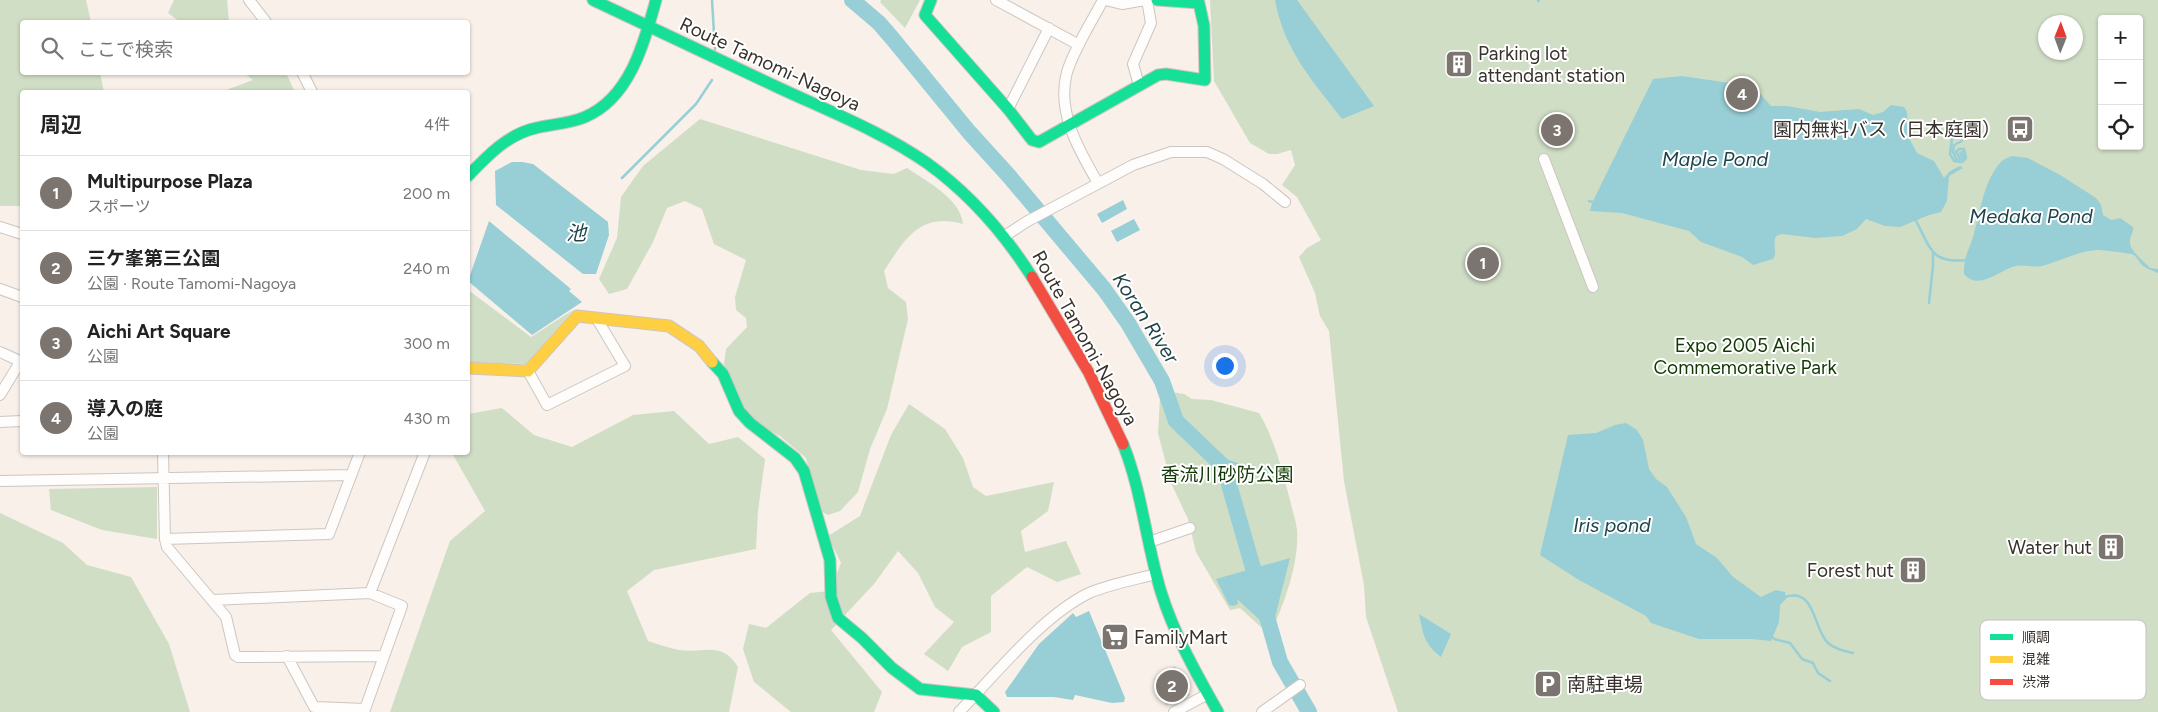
<!DOCTYPE html>
<html lang="ja">
<head>
<meta charset="utf-8">
<style>
	:root { --surface:#fff; --page:#f2f2f2; --text:#222; --muted:#767676; --line:#e0e0e0; --accent:#7b746f }
	body { margin:0; font-family:Figtree,"Noto Sans JP",sans-serif; background:var(--page); color:var(--text) }
	.controls { position:absolute; right:15px; top:15px; display:grid; overflow:hidden; border-radius:5px; box-shadow:0 1px 4px #0004 }
	.controls button { width:45px; height:45px; display:grid; place-items:center; padding:0; border:0; border-bottom:1px solid var(--line); background:var(--surface); color:var(--text); font:25px sans-serif }
	.compass { position:absolute; left:2038px; top:15px; width:45px; height:45px; border-radius:50%; background:var(--surface); box-shadow:0 1px 4px #0004; rotate:1deg }
	.you { position:absolute; left:1224px; top:365px; width:18px; height:18px; margin:-12px; border:4px solid #fff; border-radius:50%; background:#1a73e8; box-shadow:0 0 0 8px #1a73e833 }
	.badge { display:grid; place-items:center; width:32px; height:32px; border-radius:50%; background:var(--accent); color:#fff; font-size:16px; font-weight:700 }
	.pin { position:absolute; translate:-50% -50%; border:2px solid #fff; box-shadow:0 1px 5px #0006 }
	.list { margin:0; padding:0; list-style:none }
	h2 { display:flex; justify-content:space-between; align-items:center; height:65px; margin:0; padding:0 20px; font-size:21px }
	h2 small { font-size:16px; font-weight:400; color:var(--muted) }
	.list li { display:grid; grid-template-columns:32px 1fr auto; gap:15px; align-items:center; box-sizing:border-box; height:75px; padding:0 20px; border-top:1px solid var(--line) }
	.list b { display:block; font-size:19px; white-space:nowrap }
	.list p { margin:0; font-size:16px; white-space:nowrap; color:var(--muted) }
	.list em { font-size:16px; font-style:normal; color:var(--muted) }
	.icon { flex:none; width:28px; height:28px; fill:none; stroke:currentColor; stroke-width:2; stroke-linecap:round; stroke-linejoin:round }
	.map { position:relative; flex:none; width:2158px; height:712px; overflow:hidden }
	.search { position:absolute; background:var(--surface); box-shadow:0 1px 4px #0004; left:20px; top:20px; width:450px; height:55px; display:flex; align-items:center; gap:12px; box-sizing:border-box; padding:0 18px; border-radius:5px; color:var(--muted); font-size:19px }
	.panel { position:absolute; background:var(--surface); box-shadow:0 1px 4px #0004; left:20px; top:90px; width:450px; height:365px; border-radius:5px }
	.map>svg:first-child { display:block }
</style>
</head>
<body>
<div class="map">
<svg width="2158" height="712" viewBox="0 0 2158 712">
	<rect width="100%" height="100%" fill="#f8f0e9"/>
	<path fill="#d0dec5" fill-rule="evenodd" d="M 0,0 L 86,0 L 91,22 L 22,22 L 22,72 L 100,73 L 104,92 L 22,92 L 22,206 L 0,206 Z
		M 174,0 L 227,0 L 229,22 L 180,22 L 168,13 Z
		M 881,0 L 920,0 L 905,28 L 880,2 Z
		M 1210,0 L 2158,0 L 2158,712 L 1398,712 L 1366,617 L 1364,585 L 1344,481 L 1329,331 L 1320,316 L 1315,293 L 1299,257 L 1307,248 L 1321,240 L 1297,197 L 1282,185 L 1295,165 L 1291,150 L 1277,154 L 1269,154 L 1250,143 L 1214,81 ZM 2102,19 L 2139,19 L 2139,146 L 2102,146 ZM 2046,22 L 2076,22 L 2076,52 L 2046,52 Z
		M 244,73 L 286,73 L 295,92 L 221,92 L 253,80 Z
		M 700,119 L 861,170 L 894,174 L 907,168 C 926,181 961,199 963,224 C 920,212 905,239 884,271 L 888,288 L 906,302 L 908,319 L 887,409 L 870,449 L 858,492 L 840,511 L 828,515 L 819,510 L 806,458 L 780,436 L 759,426 L 746,416 L 724,364 L 726,349 L 747,327 L 746,318 L 736,310 L 735,297 L 746,260 L 714,244 L 702,209 L 685,201 L 667,208 L 653,242 L 627,289 L 609,294 L 599,279 L 617,238 L 621,197 L 643,166 Z
		M 468,290 L 531,337 L 573,310 L 526,364 L 468,362 Z
		M 1171,392 L 1184,394 L 1192,399 L 1211,400 L 1259,413 C 1275,440 1282,470 1290,500 C 1292,510 1296,520 1297,530 C 1299,560 1287,596 1275,623 L 1261,627 L 1240,608 L 1230,610 L 1196,552 L 1188,519 L 1171,483 L 1158,433 L 1160,397 Z
		M 909,404 L 945,429 L 963,458 L 973,487 L 986,496 L 1054,482 L 1048,511 L 1021,531 L 1025,552 L 1066,541 L 1081,574 L 1057,582 L 1027,567 L 991,596 L 991,632 L 962,647 L 948,671 L 924,654 L 954,622 L 935,607 L 918,573 L 898,551 L 874,584 L 831,630 L 882,692 L 874,712 L 791,712 L 754,682 L 743,649 L 749,624 L 766,628 L 810,593 L 830,591 L 841,563 L 828,536 L 860,516 L 891,435 Z
		M 502,408 L 534,435 L 572,447 L 633,415 L 674,411 L 709,444 L 738,437 L 765,459 L 758,511 L 756,549 L 654,570 L 627,591 L 648,641 C 658,644 669,648 679,650 C 704,654 721,640 738,667 L 729,712 L 390,712 L 450,541 L 485,511 L 452,453 L 468,452 L 468,414 Z
		M 157,487 L 157,539 L 102,530 L 51,510 L 49,489 Z
		M 0,513 L 63,543 L 87,565 L 131,577 L 169,644 L 190,712 L 0,712 Z
		M 1175,666 L 1190,695 L 1184,700 L 1166,705 L 1154,679 Z"/>
	<path fill="#98ced5" d="M 1275,0 L 1297,0 L 1374,106 L 1342,119 C 1312,80 1284,50 1275,0 Z
		M 1682,76 L 1750,86 L 1753,89 L 1755,88 L 1771,106 L 1787,106 L 1820,112 L 1859,109 L 1873,115 L 1883,112 L 1891,105 L 1904,107 L 1907,112 L 1908,136 L 1917,153 L 1934,161 L 1944,178 L 1950,171 L 1960,166 L 1963,168 L 1949,176 L 1947,201 L 1941,212 L 1929,215 L 1900,227 L 1885,226 L 1866,219 L 1857,229 L 1842,236 L 1815,238 L 1782,234 L 1776,236 C 1772,244 1778,252 1773,259 L 1753,265 L 1742,257 L 1701,242 L 1689,231 L 1622,213 L 1590,211 L 1592,203 L 1653,79 Z
		M 2012,156 L 2028,158 L 2060,175 L 2096,198 L 2101,205 L 2103,215 L 2111,220 L 2120,218 L 2133,227 C 2134,233 2129,237 2130,243 C 2130,251 2145,262 2150,268 L 2158,269 L 2158,273 C 2152,270 2146,269 2141,264 C 2139,261 2137,258 2134,255 C 2132,253 2101,250 2097,250 C 2079,251 2060,261 2042,266 C 2033,268 2024,264 2016,266 C 2000,269 1979,292 1964,274 C 1964,255 1968,253 1973,237 C 1980,213 1983,184 1999,164 C 2002,160 2007,158 2012,156 Z
		M 512,162 L 522,162 L 533,164 L 608,222 L 609,235 L 596,274 L 583,274 L 496,205 L 495,171 Z
		M 1123,200 L 1127,209 L 1102,223 L 1097,214 Z
		M 1134,219 L 1140,230 L 1117,242 L 1111,231 Z
		M 489,221 L 571,289 L 569,291 L 582,302 L 532,335 L 468,281 Z
		M 1626,423 L 1637,430 L 1643,440 L 1649,469 L 1656,479 L 1667,487 L 1686,517 L 1696,544 L 1717,558 L 1733,577 L 1761,597 L 1776,590 L 1785,592 L 1786,599 L 1780,605 L 1779,622 L 1771,641 L 1752,639 L 1699,639 L 1651,623 L 1646,616 L 1579,580 L 1540,555 L 1568,435 L 1596,433 L 1615,425 Z
		M 1290,558 L 1274,621 L 1263,623 L 1237,599 L 1238,604 L 1233,606 L 1229,605 L 1216,579 Z
		M 1089,611 L 1125,698 L 1124,702 L 1112,703 L 1075,695 L 1073,700 L 1054,697 L 1007,697 L 1005,692 L 1039,644 L 1073,613 L 1076,617 Z
		M 1419,614 L 1451,634 L 1441,657 C 1424,644 1423,634 1419,614 Z"/>
	<g fill="none" stroke-linecap="round" stroke-linejoin="round">
		<path stroke="#98ced5" stroke-width="2.5" d="M 712,0 L 715,50
			M 1538,1 L 1539,0
			M 1962,141 L 1954,145 L 1953,152 L 1956,159 L 1959,160 L 1964,157 L 1965,153
			M 1960,153 L 1962,152 L 1962,155 L 1959,157 L 1956,152 L 1959,149 L 1964,149 L 1966,158 L 1962,162 L 1954,161 L 1950,154 L 1952,139 L 1958,136 L 1980,134
			M 622,178 L 696,104 L 712,80
			M 1589,201 L 1596,203
			M 1915,219 C 1931,248 1930,264 1967,260
			M 1929,303 L 1933,266 L 1933,253
			M 1212,456 L 1255,470 L 1285,472
			M 1785,597 C 1816,587 1813,629 1828,643 C 1835,649 1843,651 1853,653
			M 1771,635 L 1774,639 L 1790,643 L 1802,659 L 1813,663 L 1818,673 L 1830,681"/>
		<path stroke="#98ced5" stroke-width="16" d="M 852,0 L 879,23 L 892,38 L 969,132 L 1009,176 L 1104,289 L 1128,323 L 1162,381 L 1176,421 L 1224,467 L 1280,662 L 1309,712"/>
		<g stroke="#ccc6c0" stroke-width="12">
			<path id="street" d="M 249,0 L 266,22
				M 996,0 L 1079,45
				M 1105,0 L 1122,4 L 1145,0
				M 302,72 L 312,92
				M 1139,85 L 1133,64 L 1151,23 L 1147,0
				M 1008,109 L 1049,28
				M 1544,159 L 1593,287
				M 1098,183 C 1079,150 1056,112 1067,72 C 1075,47 1091,23 1103,0
				M 0,227 L 22,234
				M 1005,236 L 1026,222 L 1133,165 L 1171,152 L 1207,152 L 1223,159 L 1263,184 L 1285,202
				M 0,289 L 22,297
				M 0,352 L 22,362
				M 528,371 L 547,405 L 625,366 L 597,319
				M 0,395 L 20,362
				M 0,422 L 22,421
				M 163,452 L 165,539 L 167,547 L 226,617 L 235,655 L 238,657 L 384,656
				M 0,481 L 351,475
				M 165,539 L 329,534 L 360,452
				M 1149,542 L 1190,528
				M 213,600 L 370,593 L 425,452
				M 287,656 L 314,707 L 365,709 L 402,606 L 370,593
				M 959,712 C 996,674 1042,616 1089,593 C 1110,584 1133,580 1156,574
				M 1174,712 L 1208,694
				M 1262,712 L 1300,685"/>
		</g>
		<g stroke="#ccc6c0" stroke-width="13">
			<path id="fast" d="M 593,0 C 654,29 714,57 775,86 C 826,110 881,131 927,163 C 970,194 1004,233 1032,277
				M 931,0 L 925,15 L 1008,109 L 1032,140 L 1039,142 L 1158,75 L 1166,74 L 1205,80 L 1204,26 L 1199,3 L 1157,0
				M 468,176 C 487,156 508,134 536,128 C 552,124 569,124 585,117 C 630,98 644,43 656,0
				M 712,362 L 723,374 L 739,411 L 750,423 L 795,458 L 804,471 L 830,560 L 831,597 L 838,618 L 862,638 L 892,668 L 920,689 L 976,695 L 994,712
				M 1123,444 C 1142,491 1146,543 1161,592 C 1174,634 1196,673 1218,712"/>
		</g>
		<g stroke="#ccc6c0" stroke-width="13">
			<path id="slow" d="M 468,368 L 528,371 L 577,316 L 669,326 L 699,346 L 712,362"/>
		</g>
		<g stroke="#ccc6c0" stroke-width="13">
			<path id="jam" d="M 1032,277 L 1089,373 L 1123,444"/>
		</g>
		<use href="#street" stroke="#fefdfc" stroke-width="10"/>
		<use href="#fast" stroke="#16e098" stroke-width="11"/>
		<use href="#slow" stroke="#ffcf43" stroke-width="11"/>
		<use href="#jam" stroke="#f24e42" stroke-width="11"/>
	</g>
	<defs>
		<g id="building-square" transform="scale(1.4375)"><rect x="-9" y="-9" width="18" height="18" rx="4" fill="#7b746f" stroke="#fff"/><path d="M-4-6H4V6H1V3H-1V6H-4ZM-2.5-4.3h1.7v1.8h-1.7ZM.8-4.3h1.7v1.8H.8ZM-2.5-1h1.7V.8h-1.7ZM.8-1h1.7V.8H.8Z" fill="#fff"/></g>
		<g id="bus-square" transform="scale(1.4375)"><rect x="-9" y="-9" width="18" height="18" rx="4" fill="#7b746f" stroke="#fff"/><path d="M-5-6H5V4H4V6H2V4H-2V6H-4V4H-5ZM-3.5-4V0h7V-4ZM-3.5 1.2v1.5H-2V1.2ZM2 1.2v1.5H3.5V1.2Z" fill="#fff"/></g>
		<g id="supermarket-square" transform="scale(1.4375)"><rect x="-9" y="-9" width="18" height="18" rx="4" fill="#7b746f" stroke="#fff"/><path d="M-6-5.5h2.5l.6 2H6L4.5 2H-2.5L-4.4-4H-6ZM-1.5 3.2a1.3 1.3 0 1 0 .1 0ZM3 3.2a1.3 1.3 0 1 0 .1 0Z" fill="#fff"/></g>
		<g id="parking-square" transform="scale(1.4375)"><rect x="-9" y="-9" width="18" height="18" rx="4" fill="#7b746f" stroke="#fff"/><path d="M-3.5-5.5H1a3.5 3.5 0 0 1 0 7H-1V5.5H-3.5ZM-1-3.4V-.6H.8a1.4 1.4 0 0 0 0-2.8Z" fill="#fff"/></g>
	</defs>
	<g fill-rule="evenodd">
		<use href="#building-square" x="1459" y="64"/>
		<use href="#bus-square" x="2020" y="129"/>
		<use href="#building-square" x="2111" y="547"/>
		<use href="#building-square" x="1913" y="570"/>
		<use href="#supermarket-square" x="1115" y="637"/>
		<use href="#parking-square" x="1548" y="684"/>
	</g>
	<g text-anchor="middle" dominant-baseline="central" stroke-width="4" stroke-linejoin="round" paint-order="stroke">
		<g font-size="19" fill="#38322d" stroke="#fff" text-anchor="start">
			<text x="1478" y="53">Parking lot<tspan x="1478" dy="22">attendant station</tspan></text>
			<text x="2001" y="129" text-anchor="end">園内無料バス（日本庭園）</text>
			<text x="2092" y="547" text-anchor="end">Water hut</text>
			<text x="1894" y="570" text-anchor="end">Forest hut</text>
			<text x="1134" y="637">FamilyMart</text>
			<text x="1567" y="684">南駐車場</text>
		</g>
		<g font-size="19" fill="#38322d" stroke="#fff">
			<text transform="translate(770 64) rotate(25)">Route Tamomi-Nagoya</text>
			<text transform="translate(1085 338) rotate(61)">Route Tamomi-Nagoya</text>
		</g>
		<g font-size="19" fill="#123805" stroke="#fff">
			<text x="1745" y="345">Expo 2005 Aichi<tspan x="1745" dy="22">Commemorative Park</tspan></text>
			<text x="1227" y="474">香流川砂防公園</text>
		</g>
		<g font-size="20" font-style="italic" fill="#1e444a" stroke="#fff">
			<text x="1715" y="159">Maple Pond</text>
			<text x="2031" y="216">Medaka Pond</text>
			<text x="576" y="233">池</text>
			<text transform="translate(1146 318) rotate(57)">Koran River</text>
			<text x="1612" y="525">Iris pond</text>
		</g>
	</g>
	<rect x="1980" y="620" width="166" height="80" rx="8" fill="#fff" stroke="#c3c2c0" stroke-width="1"/>
	<rect x="1990" y="634" width="23" height="6" fill="#16e098"/>
	<rect x="1990" y="656" width="23" height="7" fill="#ffcf43"/>
	<rect x="1990" y="679" width="23" height="6" fill="#f24e42"/>
	<g font-size="14" fill="#38322d">
		<text x="2022" y="642">順調</text>
		<text x="2022" y="664">混雑</text>
		<text x="2022" y="687">渋滞</text>
	</g>
</svg>
<div class="controls">
<button>+</button>
<button>−</button>
<button><svg class="icon" aria-label="locate" viewBox="0 0 24 24"><circle cx="12" cy="12" r="6"/><path d="M12 2v4M12 18v4M2 12h4M18 12h4"/></svg></button>
</div>
<svg class="compass" viewBox="-18 -18 36 36"><path d="M0-13l5 13h-10z" fill="#e53935"/><path d="M0 13l5-13h-10z" fill="#767676"/></svg>
<div class="you"></div>
<div class="pin badge" style="left:1483px;top:263px">1</div>
<div class="pin badge" style="left:1172px;top:686px">2</div>
<div class="pin badge" style="left:1557px;top:130px">3</div>
<div class="pin badge" style="left:1742px;top:94px">4</div>
<div class="search"><svg class="icon" aria-label="search" viewBox="0 0 24 24"><circle cx="10" cy="10" r="6"/><path d="M15 15l6 6"/></svg>ここで検索</div>
<section class="panel">
<h2>周辺<small>4件</small></h2>
<ul class="list">
<li><span class="badge">1</span><div><b>Multipurpose Plaza</b><p>スポーツ</p></div><em>200 m</em></li>
<li><span class="badge">2</span><div><b>三ケ峯第三公園</b><p>公園 · Route Tamomi-Nagoya</p></div><em>240 m</em></li>
<li><span class="badge">3</span><div><b>Aichi Art Square</b><p>公園</p></div><em>300 m</em></li>
<li><span class="badge">4</span><div><b>導入の庭</b><p>公園</p></div><em>430 m</em></li>
</ul>
</section>
</div>
</body>
</html>
